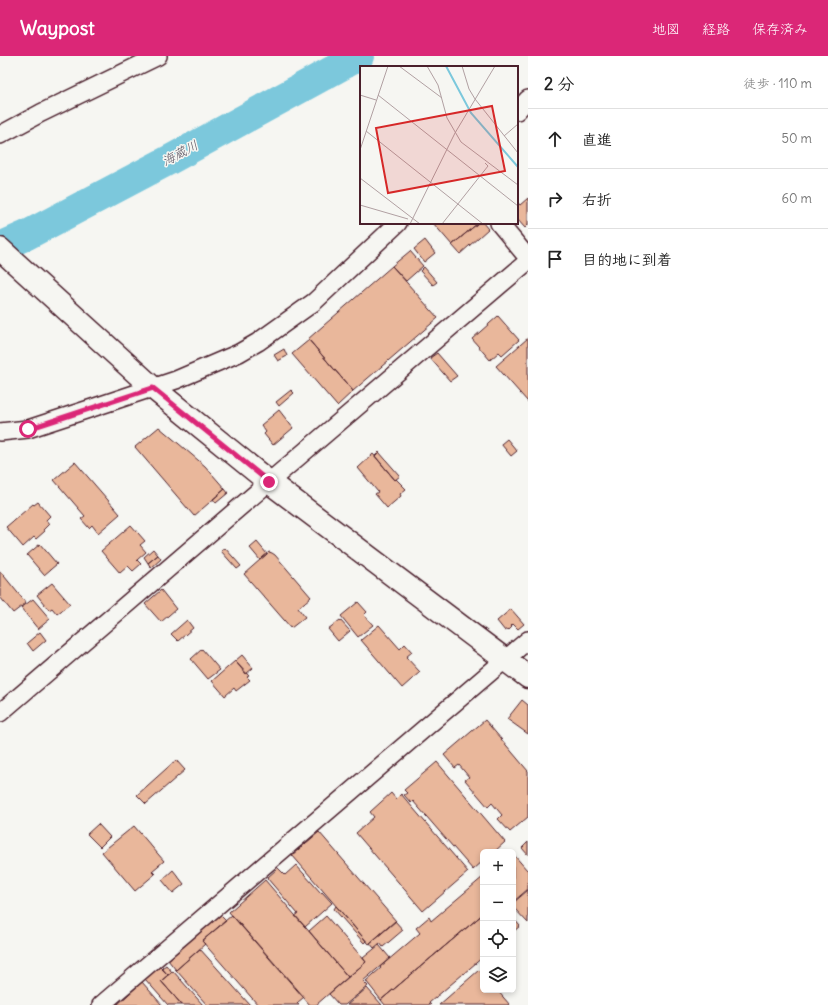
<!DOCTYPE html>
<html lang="ja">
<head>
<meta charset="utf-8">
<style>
	:root { --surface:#fff; --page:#f2f2f2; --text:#222; --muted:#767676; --line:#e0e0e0; --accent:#db2777 }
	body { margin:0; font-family:Delius,"Klee One",sans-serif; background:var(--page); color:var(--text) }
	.controls { position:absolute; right:12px; bottom:12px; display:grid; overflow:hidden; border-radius:6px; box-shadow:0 2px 6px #0003 }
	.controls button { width:36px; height:36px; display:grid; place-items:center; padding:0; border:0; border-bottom:1px solid var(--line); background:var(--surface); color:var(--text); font:20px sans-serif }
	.stop { position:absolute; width:12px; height:12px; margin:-9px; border:3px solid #db2777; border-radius:50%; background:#fff }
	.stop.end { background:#db2777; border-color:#fff; box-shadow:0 1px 4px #0008 }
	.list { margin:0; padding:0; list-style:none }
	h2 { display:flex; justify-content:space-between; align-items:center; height:52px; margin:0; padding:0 16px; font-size:17px }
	h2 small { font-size:13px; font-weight:400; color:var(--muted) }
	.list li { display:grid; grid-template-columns:26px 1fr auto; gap:12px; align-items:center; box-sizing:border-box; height:60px; padding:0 16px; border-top:1px solid var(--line) }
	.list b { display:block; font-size:15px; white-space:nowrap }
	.list em { font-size:13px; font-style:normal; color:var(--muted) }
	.icon { flex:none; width:22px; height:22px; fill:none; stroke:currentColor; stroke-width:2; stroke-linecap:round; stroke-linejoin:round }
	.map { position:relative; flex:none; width:528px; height:949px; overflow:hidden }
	header { display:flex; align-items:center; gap:24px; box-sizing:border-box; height:56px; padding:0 20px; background:var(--accent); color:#fff }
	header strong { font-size:19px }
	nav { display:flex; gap:22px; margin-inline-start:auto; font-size:14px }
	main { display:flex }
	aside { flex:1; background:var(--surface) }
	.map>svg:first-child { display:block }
</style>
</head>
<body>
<header>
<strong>Waypost</strong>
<nav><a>地図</a><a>経路</a><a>保存済み</a></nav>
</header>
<main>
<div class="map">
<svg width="528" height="949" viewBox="0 0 528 949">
	<rect width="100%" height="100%" fill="#f6f6f2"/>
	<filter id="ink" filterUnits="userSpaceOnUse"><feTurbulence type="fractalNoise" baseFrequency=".025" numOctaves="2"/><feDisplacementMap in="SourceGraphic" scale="8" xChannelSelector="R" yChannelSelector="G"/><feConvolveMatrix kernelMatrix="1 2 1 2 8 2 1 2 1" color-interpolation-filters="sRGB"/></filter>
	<g filter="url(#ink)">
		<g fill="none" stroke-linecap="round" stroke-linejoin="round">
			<path stroke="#7cc8dc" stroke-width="30" d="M 0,191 L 27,179 L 173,102 L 359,0"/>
		</g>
		<path fill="#e9b79b" stroke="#4a1f2b" d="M 528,142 L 528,169 L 525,172 L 517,163 L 517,146 L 520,149 Z
			M 433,167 L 478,167 L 452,189 Z
			M 478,167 L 483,167 L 488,173 L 460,198 L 452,189 Z
			M 425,184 L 435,197 L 424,206 L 414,193 Z
			M 410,195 L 423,210 L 406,225 L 392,210 Z
			M 392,210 L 438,262 L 353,335 L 308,283 Z
			M 424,211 L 437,226 L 433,229 L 420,215 Z
			M 498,260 L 519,284 L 502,299 L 499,296 L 490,304 L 472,283 Z
			M 528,282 L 528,346 L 496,310 Z
			M 309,284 L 353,335 L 337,350 L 292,298 Z
			M 284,293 L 287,300 L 278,305 L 274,299 Z
			M 437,297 L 457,320 L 450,325 L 430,302 Z
			M 291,334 L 294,337 L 279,350 L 276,346 Z
			M 279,354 L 293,372 L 273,389 L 264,378 L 266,376 L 261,369 Z
			M 159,371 L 205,410 L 225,433 L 194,460 L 135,391 Z
			M 507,383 L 517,395 L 511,400 L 501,388 Z
			M 379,396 L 400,420 L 395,424 L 375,400 Z
			M 373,398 L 395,424 L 396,423 L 406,433 L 400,438 L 401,440 L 387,452 L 375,438 L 378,436 L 358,412 Z
			M 75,406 L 120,458 L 98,477 L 92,469 L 89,472 L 81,463 L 85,460 L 54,424 Z
			M 225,433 L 228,437 L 216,447 L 213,443 Z
			M 38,446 L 50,460 L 46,464 L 49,468 L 43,474 L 45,475 L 36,483 L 34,481 L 23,491 L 6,471 L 33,448 L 34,449 Z
			M 131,469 L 145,485 L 140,489 L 146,496 L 137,504 L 141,508 L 133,515 L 128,510 L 120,517 L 101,495 Z
			M 257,486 L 267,498 L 260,504 L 250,492 Z
			M 40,488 L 57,508 L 44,519 L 27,499 Z
			M 225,492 L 241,510 L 237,513 L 221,495 Z
			M 153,493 L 158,499 L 148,507 L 144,501 Z
			M 269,496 L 272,497 L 275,499 L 311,541 L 298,552 L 305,561 L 291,572 L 244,518 Z
			M 158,499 L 161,503 L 151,512 L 148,507 Z
			M 0,515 L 26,547 L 13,557 L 0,541 Z
			M 52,527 L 70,548 L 57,558 L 52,552 L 49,554 L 37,539 Z
			M 161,534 L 176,553 L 161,566 L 145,548 Z
			M 33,543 L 50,563 L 38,573 L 21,552 Z
			M 358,546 L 367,556 L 364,559 L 373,569 L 358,581 L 341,560 Z
			M 511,553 L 524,568 L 518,573 L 513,568 L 511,570 L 512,571 L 509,574 L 508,573 L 505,575 L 497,565 Z
			M 187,564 L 193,572 L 178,585 L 171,578 Z
			M 340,564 L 350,575 L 338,585 L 328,573 Z
			M 379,569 L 400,593 L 405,588 L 412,596 L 406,601 L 420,616 L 402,632 L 361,584 Z
			M 40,576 L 46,584 L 33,595 L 27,587 Z
			M 202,593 L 220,614 L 208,623 L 191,603 Z
			M 242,599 L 253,612 L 246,618 L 235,605 Z
			M 235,605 L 249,620 L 247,621 L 250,624 L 236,635 L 234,632 L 225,640 L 212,625 Z
			M 522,644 L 528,649 L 528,678 L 507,663 Z
			M 485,664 L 528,715 L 528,761 L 510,776 L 498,763 L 502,759 L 492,747 L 488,751 L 465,724 L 469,721 L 459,709 L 455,712 L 444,699 Z
			M 176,704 L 185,714 L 146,748 L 137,739 Z
			M 437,706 L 505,786 L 494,796 L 483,796 L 483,805 L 473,814 L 413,745 L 411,747 L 404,739 L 407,737 L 404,734 Z
			M 391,737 L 396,743 L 401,738 L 468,816 L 423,855 L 356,777 L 374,761 L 370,756 Z
			M 98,768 L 110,781 L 100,791 L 87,778 Z
			M 134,770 L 164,805 L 152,815 L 155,818 L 135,835 L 102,796 Z
			M 319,776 L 396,865 L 369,888 L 292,799 Z
			M 528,786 L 528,799 L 522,792 Z
			M 514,799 L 527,814 L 528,813 L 528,833 L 513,846 L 513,800 Z
			M 296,809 L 321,837 L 322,836 L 332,847 L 305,871 L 295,860 L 298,858 L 267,822 L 278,812 L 285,819 Z
			M 173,814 L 184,828 L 173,837 L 162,824 Z
			M 483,821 L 483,858 L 381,944 L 366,925 L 381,912 L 380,911 L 420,877 L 416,872 L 429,861 L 431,865 Z
			M 265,824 L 348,921 L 316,949 L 310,949 L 229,856 Z
			M 528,834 L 528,867 L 513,851 L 513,847 Z
			M 336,850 L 366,885 L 364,887 L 334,853 Z
			M 483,858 L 483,901 L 429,947 L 431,949 L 385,949 L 381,944 Z
			M 220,859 L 226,865 L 202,885 L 205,888 L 176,914 L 168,904 Z
			M 232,859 L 304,941 L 297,947 L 299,949 L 258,949 L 202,885 Z
			M 326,860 L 366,906 L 348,921 L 309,875 Z
			M 513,862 L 520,870 L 513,876 Z
			M 395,865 L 403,874 L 383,891 L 380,887 L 374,892 L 370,887 Z
			M 379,889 L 390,902 L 363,925 L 368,930 L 345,949 L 339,949 L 329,938 L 366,906 L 363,902 Z
			M 200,893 L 250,949 L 207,949 L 176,914 Z
			M 166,909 L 172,916 L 168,919 L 162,912 Z
			M 159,910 L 168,919 L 161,925 L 182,949 L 168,949 L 145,923 Z
			M 479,914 L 483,918 L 483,934 L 497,934 L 510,949 L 439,949 Z
			M 173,915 L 203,949 L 182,949 L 161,925 Z
			M 142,926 L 162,949 L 117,949 Z
			M 367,932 L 382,949 L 347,949 Z"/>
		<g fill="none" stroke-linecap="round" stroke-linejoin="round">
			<g stroke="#4a1f2b" stroke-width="20">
				<path id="street" d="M 517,55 L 528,43
					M 0,79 L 41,57 L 158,0
					M 499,167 L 528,202
					M 0,376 L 28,373 L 92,352 L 176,324 L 239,297 L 258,286 L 314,246 L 398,167
					M 0,657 L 269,426 L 528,205
					M 101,949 L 528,584"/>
			</g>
			<g stroke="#4a1f2b" stroke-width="25">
				<path id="secondary" d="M 0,193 L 153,332 L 269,426 L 528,621"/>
			</g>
			<use href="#street" stroke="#f6f6f2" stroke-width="17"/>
			<use href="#secondary" stroke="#f6f6f2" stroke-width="22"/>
		</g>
	</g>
	<g fill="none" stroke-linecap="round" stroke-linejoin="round" filter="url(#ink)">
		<path stroke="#db2777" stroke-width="5" d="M 28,373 L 153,332 L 269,426"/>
	</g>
	<g text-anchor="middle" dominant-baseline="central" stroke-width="3" stroke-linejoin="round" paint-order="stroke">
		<g font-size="13" font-style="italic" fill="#595260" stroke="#f6f6f2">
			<text transform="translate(180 97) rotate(-28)">海蔵川</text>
		</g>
	</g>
	<g transform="translate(360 10)">
		<rect width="158" height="158" fill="#f6f6f2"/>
		<path fill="none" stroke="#7cc8dc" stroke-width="2" d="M 86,0 L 111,47 L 158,101"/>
		<path fill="none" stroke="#b1a0a2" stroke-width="1" d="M 39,0 L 82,32M 67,0 L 78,19 L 87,52 L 101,76 L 158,119M 102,0 L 109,23 L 115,33 L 158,87M 0,29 L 16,34M 18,29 L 158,140M 6,65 L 123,158M 144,70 L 158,58M 0,84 L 28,0M 0,112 L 60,158M 0,139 L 48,153M 50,158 L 95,67 L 135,0M 82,158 L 128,100 L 125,97"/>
		<path fill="#d62828" fill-opacity="0.15" stroke="#d62828" stroke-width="2" d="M 132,40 L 145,105 L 28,127 L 16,62 Z"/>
		<rect width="158" height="158" fill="none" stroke="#4a1f2b" stroke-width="2"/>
	</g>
</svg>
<div class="controls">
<button>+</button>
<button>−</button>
<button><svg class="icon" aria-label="locate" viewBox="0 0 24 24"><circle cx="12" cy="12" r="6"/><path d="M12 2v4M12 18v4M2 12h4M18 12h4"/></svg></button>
<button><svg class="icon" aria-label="layers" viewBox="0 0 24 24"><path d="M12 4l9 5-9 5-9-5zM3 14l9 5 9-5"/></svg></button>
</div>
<div class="stop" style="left:28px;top:373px"></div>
<div class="stop end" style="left:269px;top:426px"></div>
</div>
<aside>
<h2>2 分<small>徒歩 · 110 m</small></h2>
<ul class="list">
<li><svg class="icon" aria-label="ahead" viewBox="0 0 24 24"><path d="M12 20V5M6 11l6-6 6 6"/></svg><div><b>直進</b></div><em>50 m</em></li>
<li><svg class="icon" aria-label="right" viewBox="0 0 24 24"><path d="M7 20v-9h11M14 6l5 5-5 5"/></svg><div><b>右折</b></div><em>60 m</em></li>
<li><svg class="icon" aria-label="arrive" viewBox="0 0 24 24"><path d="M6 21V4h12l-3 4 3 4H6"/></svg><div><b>目的地に到着</b></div></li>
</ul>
</aside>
</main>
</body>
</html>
